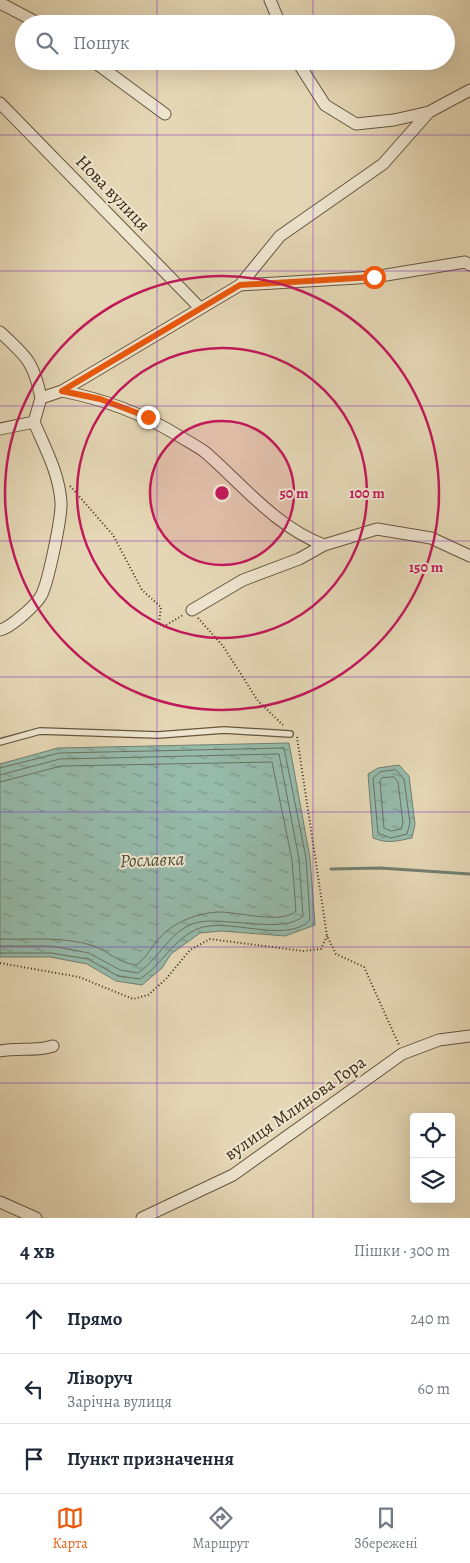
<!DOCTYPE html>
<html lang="uk">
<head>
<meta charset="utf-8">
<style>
	:root { --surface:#fff; --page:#f6f6f7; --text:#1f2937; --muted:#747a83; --line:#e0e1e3; --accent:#ea580c }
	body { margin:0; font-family:Alegreya,serif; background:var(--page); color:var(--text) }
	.controls { position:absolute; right:15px; bottom:15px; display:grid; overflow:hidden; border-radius:5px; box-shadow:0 5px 20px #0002 }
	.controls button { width:45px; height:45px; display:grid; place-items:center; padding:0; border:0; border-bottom:1px solid var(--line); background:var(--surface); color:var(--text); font:25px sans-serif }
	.stop { position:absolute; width:15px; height:15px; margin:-11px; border:4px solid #ea580c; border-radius:50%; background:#fff }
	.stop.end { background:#ea580c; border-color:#fff; box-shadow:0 1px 5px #0008 }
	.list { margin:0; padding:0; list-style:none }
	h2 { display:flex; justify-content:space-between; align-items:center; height:65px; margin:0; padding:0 20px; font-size:21px }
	h2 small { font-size:16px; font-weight:400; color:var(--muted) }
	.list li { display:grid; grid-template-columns:32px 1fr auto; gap:15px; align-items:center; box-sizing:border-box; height:70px; padding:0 20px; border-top:1px solid var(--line) }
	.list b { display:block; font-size:19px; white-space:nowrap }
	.list p { margin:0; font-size:16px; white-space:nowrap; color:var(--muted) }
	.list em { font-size:16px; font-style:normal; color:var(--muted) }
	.icon { flex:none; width:28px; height:28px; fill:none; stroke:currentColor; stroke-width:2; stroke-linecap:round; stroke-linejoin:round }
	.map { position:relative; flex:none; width:470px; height:1218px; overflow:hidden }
	.search { position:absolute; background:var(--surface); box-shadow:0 5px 20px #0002; left:15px; right:15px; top:15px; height:55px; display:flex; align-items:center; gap:12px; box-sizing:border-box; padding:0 18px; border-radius:28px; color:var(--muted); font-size:19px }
	.sheet { height:275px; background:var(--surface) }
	nav { display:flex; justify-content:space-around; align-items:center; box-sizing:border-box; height:70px; border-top:1px solid var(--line); background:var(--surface); font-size:14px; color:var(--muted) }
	nav a { display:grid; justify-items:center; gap:2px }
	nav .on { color:var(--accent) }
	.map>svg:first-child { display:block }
</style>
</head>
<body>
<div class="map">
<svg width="470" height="1218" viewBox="0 0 470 1218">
	<defs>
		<pattern id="water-ripples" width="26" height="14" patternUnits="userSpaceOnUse" patternTransform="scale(1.25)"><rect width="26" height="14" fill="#96baab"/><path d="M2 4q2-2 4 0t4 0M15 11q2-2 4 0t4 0" fill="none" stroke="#7c978a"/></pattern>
	</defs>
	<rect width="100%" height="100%" fill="#e5d7b5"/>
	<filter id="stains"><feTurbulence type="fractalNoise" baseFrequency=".004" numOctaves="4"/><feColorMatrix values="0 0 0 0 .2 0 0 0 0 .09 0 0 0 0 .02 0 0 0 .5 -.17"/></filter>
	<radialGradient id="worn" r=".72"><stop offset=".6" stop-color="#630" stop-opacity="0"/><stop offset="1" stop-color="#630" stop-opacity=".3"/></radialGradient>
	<path fill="url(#water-ripples)" stroke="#72806f" d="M 289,743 L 310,858 L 315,925 L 285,936 L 221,931 L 200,933 L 171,954 L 162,968 L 142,985 L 116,981 L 87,964 L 50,957 L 0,957 L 0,764 L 58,748 Z
		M 399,765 L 409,776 L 415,824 L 412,838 C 397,841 388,844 373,838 L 368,774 L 378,768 Z"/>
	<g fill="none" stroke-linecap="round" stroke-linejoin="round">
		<path stroke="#697260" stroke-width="1" d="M 0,768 L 59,753 L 284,748 L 306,858 L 310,920 C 286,945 227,916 197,929 C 172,940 162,965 140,979 L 118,976 L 88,959 L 51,953 L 0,953
			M 396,770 L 404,779 L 410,823 L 407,834 L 391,838 L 378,833 L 373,778 L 380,772 Z
			M 0,775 L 60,759 L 279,754 L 299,859 L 303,916 C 286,934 225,917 199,922 C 172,927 159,959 138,973 L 120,970 L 89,953 L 51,946 L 0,946
			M 394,777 L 398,782 L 403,823 L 401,829 L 391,831 L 384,828 L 380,781 L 382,778 Z
			M 0,782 L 61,766 L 272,762 L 292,860 L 296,911 C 282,925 236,911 217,912 C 194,914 171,923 156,942 C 149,951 146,958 136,965 C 119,963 109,952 94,946 C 64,936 30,940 0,939"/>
		<path stroke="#72806f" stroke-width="3" d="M 331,869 L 380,868 L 470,874"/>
		<g stroke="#66553d" stroke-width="8">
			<path id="lane" d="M 0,742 L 40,731 L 158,735 L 224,730 L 290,734"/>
		</g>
		<g stroke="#66553d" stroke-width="13">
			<path id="street" d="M 270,0 L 280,24
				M 0,3 L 40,24
				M 93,61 L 165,114
				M 297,61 L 325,105 L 356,124 L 394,120 L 429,112
				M 0,103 L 200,308
				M 240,285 L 374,277 L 465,262 L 470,265
				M 0,332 C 26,356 34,362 41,398
				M 62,391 C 106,400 141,413 179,436 C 187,441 197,446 205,452 C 243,485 276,527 324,545
				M 34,422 L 41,398 L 62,391 L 240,285 L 280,236 L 383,164 L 429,112 L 470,90
				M 0,429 L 34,422
				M 192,610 L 243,580 L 299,559 L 324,545 L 377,529 L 431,538 L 470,556
				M 0,630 C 10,628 35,606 41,596 C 48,584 62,516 61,502 C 59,473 45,448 34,422
				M 0,1051 C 18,1047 36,1052 53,1046
				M 0,1202 L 36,1218
				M 142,1218 L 233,1175 L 402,1054 L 439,1040 L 470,1036"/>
		</g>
		<path stroke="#3c2a15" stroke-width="2" stroke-dasharray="1 2.5" stroke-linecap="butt" d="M 70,486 L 113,535 L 142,590 L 161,607 L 159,623 L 163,627 L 183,615
			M 198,618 L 223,646 L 258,701 L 283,725
			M 297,737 L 327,936 L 336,954 L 364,967 L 399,1045
			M 0,963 L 79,977 L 133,999 L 148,995 L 166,979 L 190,950 L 210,939 L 303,951 L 321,949 L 327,936"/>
		<use href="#lane" stroke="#eee5cf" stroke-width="5.5"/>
		<use href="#street" stroke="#eee5cf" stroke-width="11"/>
	</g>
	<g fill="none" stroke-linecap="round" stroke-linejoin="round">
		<path stroke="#ea580c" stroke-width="6" d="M 148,417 L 100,399 L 62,391 L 240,285 L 374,277"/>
	</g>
	<path fill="none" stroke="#7b2cbf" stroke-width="1" stroke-opacity="0.55" d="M 157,0 L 157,24M 313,0 L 313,24M 157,61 L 157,1218M 313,61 L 313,1218M 0,135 L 470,135M 0,271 L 470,271M 0,406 L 470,406M 0,541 L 470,541M 0,677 L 470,677M 0,812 L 470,812M 0,947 L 470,947M 0,1083 L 470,1083"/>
	<circle cx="222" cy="493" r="72" fill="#c2185b" fill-opacity=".12"/>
	<g fill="none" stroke="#c2185b" stroke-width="2.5">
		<circle cx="222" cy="493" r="72"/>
		<circle cx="222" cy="493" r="145"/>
		<circle cx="222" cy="493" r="217"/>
	</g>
	<g text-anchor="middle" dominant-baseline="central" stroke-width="4" stroke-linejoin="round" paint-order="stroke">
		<g font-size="18" fill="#3c2a15" stroke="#eee5cf">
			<text transform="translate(113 193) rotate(46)">Нова вулиця</text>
			<text transform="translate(295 1108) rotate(-35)">вулиця Млинова Гора</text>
		</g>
		<g font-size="19" font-style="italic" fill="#524e3a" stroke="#eee5cf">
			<text transform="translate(152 860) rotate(-2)">Рославка</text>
		</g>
	</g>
	<circle cx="222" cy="493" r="8" fill="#c2185b" stroke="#eee5cf" stroke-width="2.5"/>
	<g font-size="15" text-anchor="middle" font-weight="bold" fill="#c2185b" stroke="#eee5cf" stroke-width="4" stroke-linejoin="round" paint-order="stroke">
		<text x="294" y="498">50 m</text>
		<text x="367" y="498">100 m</text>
		<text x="426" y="572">150 m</text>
	</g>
	<rect width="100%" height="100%" filter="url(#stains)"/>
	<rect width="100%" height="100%" fill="url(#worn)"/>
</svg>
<div class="controls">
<button><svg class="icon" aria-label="locate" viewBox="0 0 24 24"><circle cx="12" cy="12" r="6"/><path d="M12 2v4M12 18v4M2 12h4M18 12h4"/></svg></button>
<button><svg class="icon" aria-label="layers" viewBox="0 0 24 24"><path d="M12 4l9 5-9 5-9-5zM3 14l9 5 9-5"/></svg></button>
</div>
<div class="stop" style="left:374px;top:277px"></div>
<div class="stop end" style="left:148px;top:417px"></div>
<div class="search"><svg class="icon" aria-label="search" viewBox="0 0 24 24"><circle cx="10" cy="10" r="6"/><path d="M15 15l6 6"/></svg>Пошук</div>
</div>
<section class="sheet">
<h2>4 хв<small>Пішки · 300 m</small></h2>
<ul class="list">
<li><svg class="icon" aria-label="ahead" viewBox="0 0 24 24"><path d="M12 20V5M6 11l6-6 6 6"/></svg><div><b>Прямо</b></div><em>240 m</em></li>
<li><svg class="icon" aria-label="left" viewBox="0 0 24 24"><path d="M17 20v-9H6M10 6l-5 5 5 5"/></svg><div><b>Ліворуч</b><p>Зарічна вулиця</p></div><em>60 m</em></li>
<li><svg class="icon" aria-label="arrive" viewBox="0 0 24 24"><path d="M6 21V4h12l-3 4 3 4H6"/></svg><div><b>Пункт призначення</b></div></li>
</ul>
</section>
<nav>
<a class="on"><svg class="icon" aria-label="map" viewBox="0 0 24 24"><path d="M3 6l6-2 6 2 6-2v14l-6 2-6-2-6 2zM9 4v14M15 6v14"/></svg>Карта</a>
<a><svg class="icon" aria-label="directions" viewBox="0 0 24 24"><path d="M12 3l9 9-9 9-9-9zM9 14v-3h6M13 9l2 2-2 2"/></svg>Маршрут</a>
<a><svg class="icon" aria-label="saved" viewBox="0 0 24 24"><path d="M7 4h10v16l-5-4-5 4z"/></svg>Збережені</a>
</nav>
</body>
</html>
